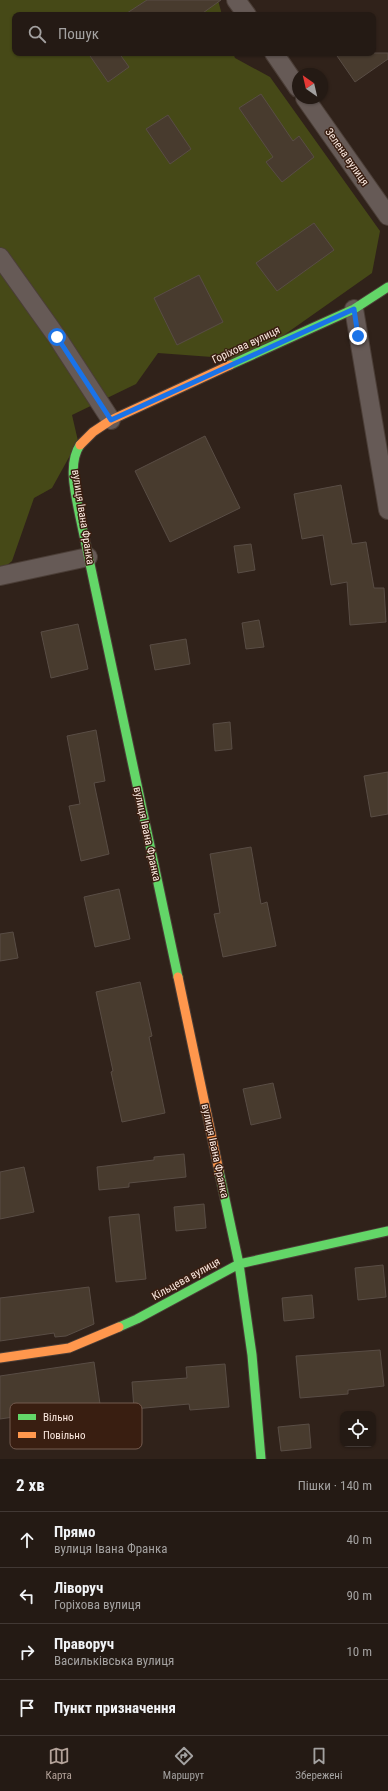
<!DOCTYPE html>
<html lang="uk">
<head>
<meta charset="utf-8">
<style>
	:root { --surface:#241a14; --page:#2c231d; --text:#f1f3f6; --muted:#a3a1a0; --line:#413834; --accent:#b3a299 }
	body { margin:0; font-family:"Roboto Condensed",sans-serif; background:var(--page); color:var(--text) }
	.controls { position:absolute; right:12px; bottom:12px; display:grid; overflow:hidden; border-radius:8px; box-shadow:0 1px 3px #0004 }
	.controls button { width:36px; height:36px; display:grid; place-items:center; padding:0; border:0; border-bottom:1px solid var(--line); background:var(--surface); color:var(--text); font:20px sans-serif }
	.compass { position:absolute; left:292px; top:68px; width:36px; height:36px; border-radius:50%; background:var(--surface); box-shadow:0 1px 3px #0004; rotate:326deg }
	.stop { position:absolute; width:12px; height:12px; margin:-9px; border:3px solid #1a73e8; border-radius:50%; background:#fff }
	.stop.end { background:#1a73e8; border-color:#fff; box-shadow:0 1px 4px #0008 }
	.list { margin:0; padding:0; list-style:none }
	h2 { display:flex; justify-content:space-between; align-items:center; height:52px; margin:0; padding:0 16px; font-size:17px }
	h2 small { font-size:13px; font-weight:400; color:var(--muted) }
	.list li { display:grid; grid-template-columns:26px 1fr auto; gap:12px; align-items:center; box-sizing:border-box; height:56px; padding:0 16px; border-top:1px solid var(--line) }
	.list b { display:block; font-size:15px; white-space:nowrap }
	.list p { margin:0; font-size:13px; white-space:nowrap; color:var(--muted) }
	.list em { font-size:13px; font-style:normal; color:var(--muted) }
	.icon { flex:none; width:22px; height:22px; fill:none; stroke:currentColor; stroke-width:2; stroke-linecap:round; stroke-linejoin:round }
	.map { position:relative; flex:none; width:388px; height:1459px; overflow:hidden }
	.search { position:absolute; background:var(--surface); box-shadow:0 1px 3px #0004; left:12px; right:12px; top:12px; height:44px; display:flex; align-items:center; gap:10px; box-sizing:border-box; padding:0 14px; border-radius:8px; color:var(--muted); font-size:15px }
	.sheet { height:276px; background:var(--surface) }
	nav { display:flex; justify-content:space-around; align-items:center; box-sizing:border-box; height:56px; border-top:1px solid var(--line); background:var(--surface); font-size:11px; color:var(--muted) }
	nav a { display:grid; justify-items:center; gap:2px }
	nav .on { color:var(--accent) }
	.map>svg:first-child { display:block }
</style>
</head>
<body>
<div class="map">
<svg width="388" height="1459" viewBox="0 0 388 1459">
	<rect width="100%" height="100%" fill="#30221a"/>
	<path fill="#464917" d="M 0,0 L 218,0 L 222,15 L 15,15 L 15,53 L 233,53 L 235,58 L 270,77 L 380,231 L 372,273 L 284,335 L 239,359 L 158,353 L 136,384 L 72,415 L 78,441 L 52,488 L 34,498 L 12,561 L 0,571 Z"/>
	<path fill="#483b2e" stroke="#594d45" d="M 147,0 L 221,0 L 200,15 L 124,15 Z
		M 88,53 L 119,53 L 129,67 L 108,82 Z
		M 335,53 L 388,53 L 388,59 L 355,82 Z
		M 261,94 L 293,141 L 299,136 L 314,157 L 282,182 L 266,162 L 273,157 L 239,108 Z
		M 168,115 L 191,149 L 170,164 L 146,129 Z
		M 314,223 L 334,250 L 277,291 L 256,263 Z
		M 199,275 L 223,322 L 177,345 L 154,298 Z
		M 205,436 L 240,508 L 170,542 L 135,471 Z
		M 341,485 L 352,544 L 366,542 L 374,588 L 384,588 L 386,622 L 350,625 L 347,582 L 331,585 L 323,535 L 302,539 L 294,494 Z
		M 251,544 L 255,570 L 238,573 L 234,546 Z
		M 259,620 L 264,647 L 246,649 L 242,623 Z
		M 78,624 L 88,669 L 51,678 L 41,632 Z
		M 186,639 L 190,664 L 155,670 L 150,645 Z
		M 230,722 L 232,749 L 215,751 L 213,724 Z
		M 96,730 L 105,781 L 94,783 L 109,854 L 81,861 L 69,806 L 80,804 L 67,736 Z
		M 388,772 L 388,814 L 371,817 L 364,776 Z
		M 251,847 L 261,904 L 267,902 L 276,946 L 223,957 L 214,914 L 220,913 L 210,854 Z
		M 119,889 L 130,939 L 95,947 L 84,897 Z
		M 13,932 L 18,958 L 0,961 L 0,934 Z
		M 140,982 L 152,1036 L 149,1037 L 165,1113 L 122,1122 L 111,1072 L 113,1071 L 96,992 Z
		M 273,1083 L 281,1118 L 251,1125 L 243,1089 Z
		M 184,1154 L 186,1177 L 129,1183 L 129,1187 L 99,1190 L 97,1167 L 154,1160 L 154,1157 Z
		M 24,1167 L 34,1212 L 0,1219 L 0,1172 Z
		M 204,1204 L 206,1228 L 176,1231 L 174,1207 Z
		M 139,1214 L 146,1279 L 116,1282 L 109,1217 Z
		M 383,1265 L 386,1297 L 358,1300 L 355,1268 Z
		M 89,1287 L 94,1324 L 66,1336 L 55,1337 L 54,1333 L 0,1341 L 0,1298 Z
		M 312,1295 L 314,1318 L 284,1321 L 282,1298 Z
		M 380,1350 L 384,1386 L 348,1390 L 348,1394 L 300,1398 L 296,1356 Z
		M 94,1362 L 100,1404 L 0,1419 L 0,1376 Z
		M 225,1364 L 229,1407 L 190,1410 L 189,1404 L 134,1409 L 132,1382 L 187,1378 L 186,1367 Z
		M 309,1424 L 311,1448 L 281,1451 L 278,1427 Z"/>
	<g fill="none" stroke-linecap="round" stroke-linejoin="round">
		<g stroke="#4b3e37" stroke-width="20">
			<path id="street" d="M 236,0 L 247,15
				M 274,53 L 298,88
				M 305,98 L 388,216
				M 0,257 L 57,337 L 111,420
				M 354,309 L 388,510
				M 0,576 L 88,557"/>
		</g>
		<g stroke="#4b3e37" stroke-width="11">
			<path id="fast" d="M 230,365 L 354,309 L 388,287
				M 80,445 C 67,464 76,496 80,517 L 178,977
				M 219,1171 L 239,1264 L 252,1355 L 261,1459
				M 119,1327 L 137,1319 L 239,1264 L 388,1231"/>
		</g>
		<g stroke="#4b3e37" stroke-width="11">
			<path id="slow" d="M 80,445 L 93,432 L 111,420 L 230,365
				M 178,977 L 219,1171
				M 0,1358 L 69,1348 L 119,1327"/>
		</g>
		<use href="#street" stroke="#665a56" stroke-width="18"/>
		<use href="#fast" stroke="#63d668" stroke-width="9"/>
		<use href="#slow" stroke="#ff974d" stroke-width="9"/>
	</g>
	<g fill="none" stroke-linecap="round" stroke-linejoin="round">
		<path stroke="#1a73e8" stroke-width="5" d="M 57,337 L 111,420 L 354,309 L 358,336"/>
	</g>
	<g text-anchor="middle" dominant-baseline="central" stroke-width="3" stroke-linejoin="round" paint-order="stroke">
		<g font-size="11" fill="#fae7de" stroke="#391e11">
			<text transform="translate(347 157) rotate(55)">Зелена вулиця</text>
			<text transform="translate(246 345) rotate(-25)">Горіхова вулиця</text>
			<text transform="translate(83 517) rotate(81)">вулиця Івана Франка</text>
			<text transform="translate(147 834) rotate(78)">вулиця Івана Франка</text>
			<text transform="translate(215 1151) rotate(78)">вулиця Івана Франка</text>
			<text transform="translate(186 1279) rotate(-29)">Кільцева вулиця</text>
		</g>
	</g>
	<rect x="10" y="1403" width="132" height="46" rx="6" fill="#391e11" stroke="#735a4e" stroke-width="1"/>
	<rect x="18" y="1414" width="18" height="6" fill="#63d668"/>
	<rect x="18" y="1432" width="18" height="6" fill="#ff974d"/>
	<g font-size="11" fill="#fae7de">
		<text x="43" y="1421">Вільно</text>
		<text x="43" y="1439">Повільно</text>
	</g>
</svg>
<div class="controls">
<button><svg class="icon" aria-label="locate" viewBox="0 0 24 24"><circle cx="12" cy="12" r="6"/><path d="M12 2v4M12 18v4M2 12h4M18 12h4"/></svg></button>
</div>
<svg class="compass" viewBox="-18 -18 36 36"><path d="M0-13l5 13h-10z" fill="#e53935"/><path d="M0 13l5-13h-10z" fill="#a3a1a0"/></svg>
<div class="stop" style="left:57px;top:337px"></div>
<div class="stop end" style="left:358px;top:336px"></div>
<div class="search"><svg class="icon" aria-label="search" viewBox="0 0 24 24"><circle cx="10" cy="10" r="6"/><path d="M15 15l6 6"/></svg>Пошук</div>
</div>
<section class="sheet">
<h2>2 хв<small>Пішки · 140 m</small></h2>
<ul class="list">
<li><svg class="icon" aria-label="ahead" viewBox="0 0 24 24"><path d="M12 20V5M6 11l6-6 6 6"/></svg><div><b>Прямо</b><p>вулиця Івана Франка</p></div><em>40 m</em></li>
<li><svg class="icon" aria-label="left" viewBox="0 0 24 24"><path d="M17 20v-9H6M10 6l-5 5 5 5"/></svg><div><b>Ліворуч</b><p>Горіхова вулиця</p></div><em>90 m</em></li>
<li><svg class="icon" aria-label="right" viewBox="0 0 24 24"><path d="M7 20v-9h11M14 6l5 5-5 5"/></svg><div><b>Праворуч</b><p>Васильківська вулиця</p></div><em>10 m</em></li>
<li><svg class="icon" aria-label="arrive" viewBox="0 0 24 24"><path d="M6 21V4h12l-3 4 3 4H6"/></svg><div><b>Пункт призначення</b></div></li>
</ul>
</section>
<nav>
<a class="on"><svg class="icon" aria-label="map" viewBox="0 0 24 24"><path d="M3 6l6-2 6 2 6-2v14l-6 2-6-2-6 2zM9 4v14M15 6v14"/></svg>Карта</a>
<a><svg class="icon" aria-label="directions" viewBox="0 0 24 24"><path d="M12 3l9 9-9 9-9-9zM9 14v-3h6M13 9l2 2-2 2"/></svg>Маршрут</a>
<a><svg class="icon" aria-label="saved" viewBox="0 0 24 24"><path d="M7 4h10v16l-5-4-5 4z"/></svg>Збережені</a>
</nav>
</body>
</html>
